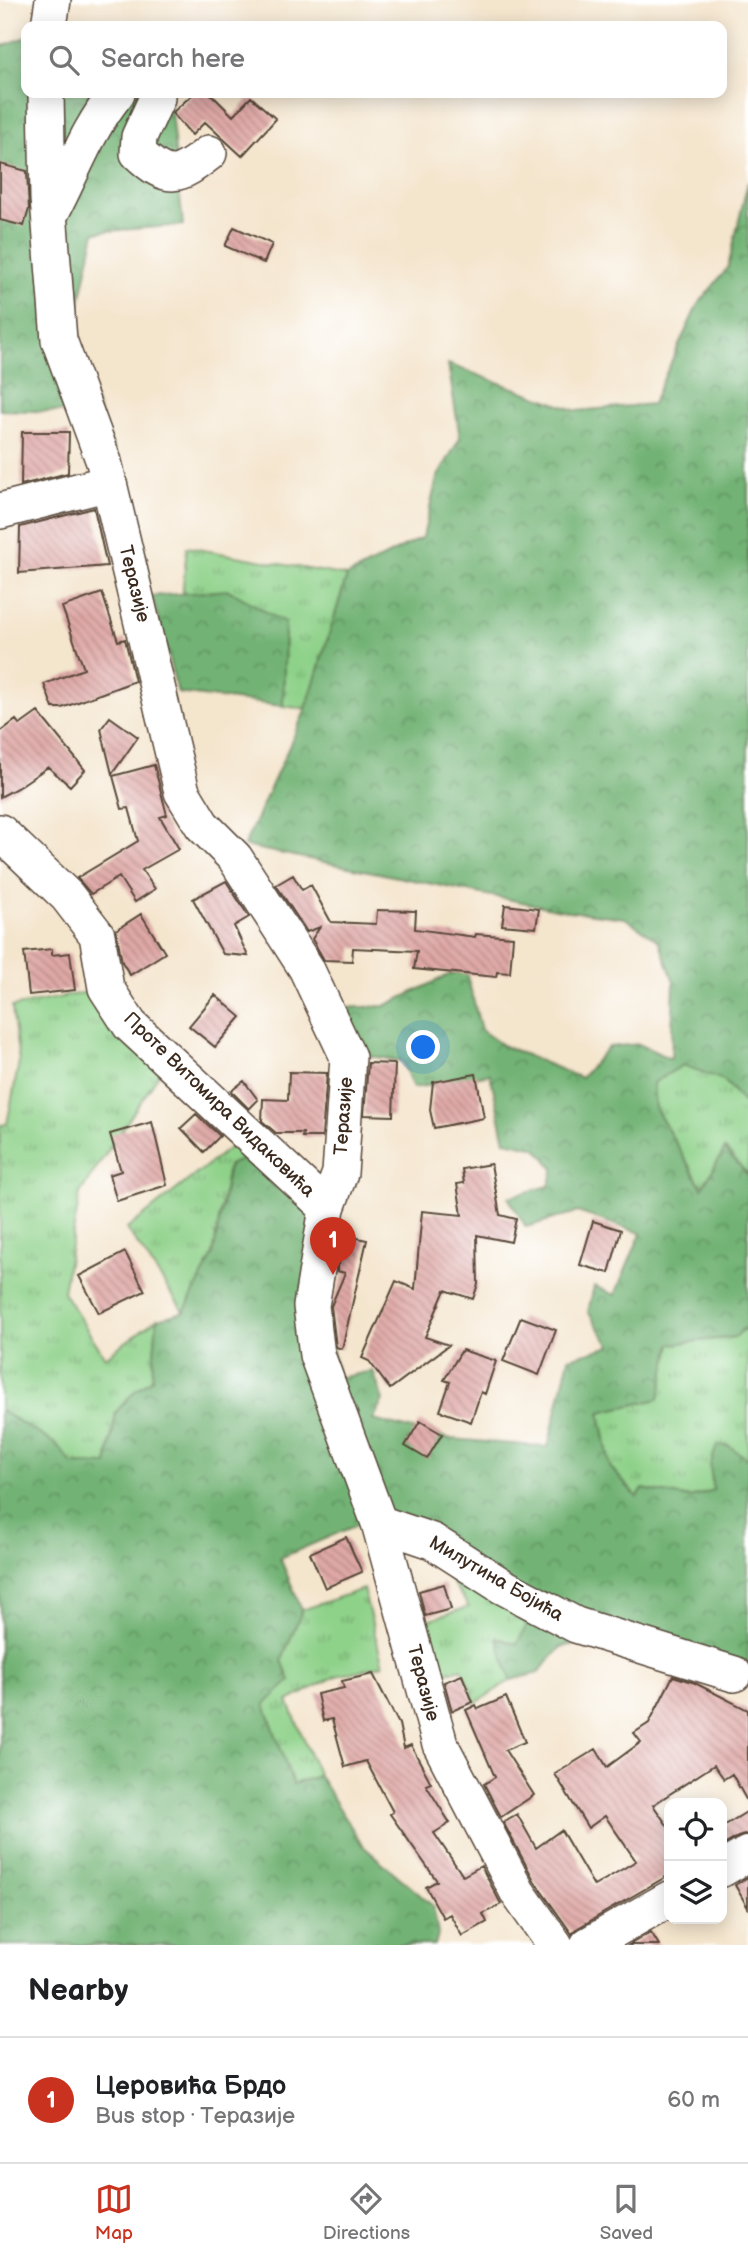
<!DOCTYPE html>
<html lang="en">
<head>
<meta charset="utf-8">
<style>
	:root { --surface:#fff; --page:#f6f6f6; --text:#202124; --muted:#757577; --line:#e0e0e0; --accent:#c8321e }
	body { margin:0; font-family:"Balsamiq Sans",sans-serif; background:var(--page); color:var(--text) }
	.controls { position:absolute; right:21px; bottom:21px; display:grid; overflow:hidden; border-radius:14px; box-shadow:0 4px 18px #0003 }
	.controls button { width:63px; height:63px; display:grid; place-items:center; padding:0; border:0; border-bottom:2px solid var(--line); background:var(--surface); color:var(--text); font:35px sans-serif }
	.you { position:absolute; left:424px; top:1048px; width:24px; height:24px; margin:-18px; border:5px solid #fff; border-radius:50%; background:#1a73e8; box-shadow:0 0 0 10px #1a73e833 }
	.badge { display:grid; place-items:center; width:46px; height:46px; border-radius:50%; background:var(--accent); color:#fff; font-size:23px; font-weight:700 }
	.pin { position:absolute; translate:-50% -58px; filter:drop-shadow(0 2px 4px #0008) }
	.pin::after { content:''; position:absolute; top:37px; width:24px; height:21px; background:inherit; clip-path:polygon(0 0,100% 0,50% 100%) }
	.list { margin:0; padding:0; list-style:none }
	h2 { display:flex; justify-content:space-between; align-items:center; height:91px; margin:0; padding:0 28px; font-size:30px }
	h2 small { font-size:23px; font-weight:400; color:var(--muted) }
	.list li { display:grid; grid-template-columns:46px 1fr auto; gap:21px; align-items:center; box-sizing:border-box; height:126px; padding:0 28px; border-top:2px solid var(--line) }
	.list b { display:block; font-size:26px; white-space:nowrap }
	.list p { margin:0; font-size:23px; white-space:nowrap; color:var(--muted) }
	.list em { font-size:23px; font-style:normal; color:var(--muted) }
	.icon { flex:none; width:38px; height:38px; fill:none; stroke:currentColor; stroke-width:2; stroke-linecap:round; stroke-linejoin:round }
	.map { position:relative; flex:none; width:748px; height:1945px; overflow:hidden }
	.search { position:absolute; background:var(--surface); box-shadow:0 4px 18px #0003; left:21px; right:21px; top:21px; height:77px; display:flex; align-items:center; gap:18px; box-sizing:border-box; padding:0 24px; border-radius:14px; color:var(--muted); font-size:26px }
	.sheet { height:217px; background:var(--surface) }
	nav { display:flex; justify-content:space-around; align-items:center; box-sizing:border-box; height:98px; border-top:2px solid var(--line); background:var(--surface); font-size:19px; color:var(--muted) }
	nav a { display:grid; justify-items:center; gap:4px }
	nav .on { color:var(--accent) }
	.map>svg:first-child { display:block }
</style>
</head>
<body>
<div class="map">
<svg width="748" height="1945" viewBox="0 0 748 1945">
	<defs>
		<pattern id="grass-tufts" width="24" height="20" patternUnits="userSpaceOnUse" patternTransform="scale(1.75)"><rect width="24" height="20" fill="#8ed189"/><path d="M3 7l-1-3M5 7V3M7 7l1-3M15 17l-1-3M17 17v-4M19 17l1-3" fill="none" stroke="#75aa6f"/></pattern>
		<pattern id="forest-crowns" width="20" height="18" patternUnits="userSpaceOnUse" patternTransform="scale(1.75)"><rect width="20" height="18" fill="#72b375"/><path d="M2 6a3 3 0 1 1 6 0M12 15a3 3 0 1 1 6 0" fill="none" stroke="#5f925f"/></pattern>
		<pattern id="building-back-hatch" width="6" height="6" patternUnits="userSpaceOnUse" patternTransform="scale(1.75)"><rect width="6" height="6" fill="#dfa8a6"/><path d="M-1 5l2 2M0 0l6 6M5-1l2 2" fill="none" stroke="#b68987"/></pattern>
	</defs>
	<rect width="100%" height="100%" fill="#fff"/>
	<filter id="ink" filterUnits="userSpaceOnUse"><feTurbulence type="fractalNoise" baseFrequency=".0143" numOctaves="2"/><feDisplacementMap in="SourceGraphic" scale="14" xChannelSelector="R" yChannelSelector="G"/><feConvolveMatrix kernelMatrix="1 2 1 2 8 2 1 2 1" color-interpolation-filters="sRGB"/></filter>
	<filter id="wash" filterUnits="userSpaceOnUse"><feTurbulence type="fractalNoise" baseFrequency=".00686" numOctaves="4" result="noise"/><feDisplacementMap in="SourceGraphic" scale="28" xChannelSelector="R" yChannelSelector="G"/><feGaussianBlur stdDeviation="1.57" result="paint"/><feColorMatrix in="noise" values="0 0 0 0 0 0 0 0 0 0 0 0 0 0 0 0 0 1.4 0 .05"/><feComposite in="paint" operator="in"/></filter>
	<g filter="url(#wash)">
		<rect width="100%" height="100%" fill="#f4e5cd"/>
		<path fill="url(#grass-tufts)" stroke="#647e54" stroke-width="2" d="M 187,547 L 347,576 L 306,709 L 283,706 L 285,623 L 182,596 Z
			M 87,992 L 161,1071 L 80,1193 L 63,1292 L 105,1357 L 157,1319 L 152,1379 C 110,1408 115,1418 107,1465 L 72,1464 L 57,1445 L 0,1410 L 0,1125 L 7,1124 L 19,1062 L 12,1007 Z
			M 683,1065 L 724,1080 L 748,1108 L 748,1175 L 725,1149 L 703,1189 L 655,1108 L 653,1083 Z
			M 252,1130 L 244,1159 L 228,1165 L 213,1255 L 184,1312 L 127,1229 Z
			M 748,1326 L 748,1459 L 710,1466 L 714,1490 L 690,1498 L 644,1489 L 637,1497 L 610,1467 L 600,1412 L 658,1399 L 671,1344 L 735,1337 Z
			M 433,1555 L 504,1604 L 528,1626 L 517,1644 L 497,1639 L 511,1680 L 476,1703 L 462,1668 L 431,1677 L 418,1623 L 469,1607 Z
			M 363,1589 L 383,1665 L 336,1676 L 288,1701 L 319,1776 L 293,1784 L 264,1703 L 290,1681 L 282,1660 L 302,1610 Z"/>
		<path fill="url(#forest-crowns)" stroke="#566e4a" stroke-width="2" d="M 26,37 L 26,93 L 169,93 L 183,225 L 95,232 L 72,339 L 126,483 L 66,412 L 0,410 L 0,47 Z
			M 748,182 L 748,1108 L 724,1080 L 683,1065 L 653,1083 L 655,1108 L 702,1188 L 725,1149 L 748,1175 L 748,1326 L 735,1337 L 671,1344 L 659,1399 L 600,1412 L 610,1467 L 637,1497 L 643,1489 L 690,1498 L 713,1490 L 710,1466 L 717,1445 L 729,1446 L 748,1459 L 748,1670 L 602,1639 L 561,1647 L 538,1673 L 511,1680 L 497,1638 L 517,1644 L 527,1625 L 504,1604 L 366,1521 L 280,1558 L 302,1610 L 282,1660 L 290,1681 L 265,1704 L 293,1784 L 319,1776 L 363,1846 L 433,1906 L 438,1934 L 435,1945 L 0,1945 L 0,1410 L 57,1445 L 72,1464 L 107,1465 L 116,1412 L 135,1391 L 152,1379 L 157,1319 L 184,1312 L 213,1255 L 229,1165 L 244,1159 L 252,1130 L 320,1189 L 313,1251 L 338,1378 L 373,1371 L 383,1400 L 373,1420 L 452,1439 L 548,1447 L 569,1358 L 611,1346 L 588,1312 L 594,1286 L 615,1295 L 641,1233 L 577,1212 L 526,1227 L 508,1197 L 549,1186 L 554,1169 L 537,1148 L 505,1141 L 490,1074 L 413,1088 L 402,1061 L 363,1055 L 343,1008 L 385,1006 L 465,967 L 481,1030 L 502,1045 L 581,1078 L 608,1047 L 639,1044 L 671,1059 L 674,982 L 659,941 L 625,918 L 561,910 L 244,846 L 306,709 L 347,576 L 423,537 L 437,478 L 460,438 L 448,364 L 577,411 L 652,404 L 697,306 L 728,267 Z
			M 229,590 L 285,623 L 283,706 L 178,693 L 152,596 Z"/>
		<g id="blocks">
			<path fill="url(#building-back-hatch)" d="M 194,93 L 210,93 L 233,116 L 251,97 L 276,119 L 242,156 L 205,122 L 192,135 L 172,113 Z
				M 0,164 L 27,171 L 29,209 L 24,226 L 0,220 Z
				M 234,227 L 272,244 L 264,263 L 225,246 Z
				M 22,432 L 69,432 L 68,473 L 21,485 Z
				M 94,508 L 107,566 L 19,573 L 20,527 Z
				M 102,593 L 118,641 L 125,639 L 135,681 L 62,708 L 53,708 L 44,684 L 84,669 L 62,607 Z
				M 38,712 L 85,770 L 70,786 L 48,767 L 17,788 L 0,797 L 0,732 L 16,720 L 20,725 Z
				M 110,717 L 138,737 L 112,774 L 101,729 Z
				M 154,765 L 167,815 L 160,817 L 179,849 L 142,870 L 155,889 L 135,902 L 119,877 L 91,894 L 77,878 L 138,841 L 129,808 L 122,809 L 113,776 Z
				M 293,875 L 302,890 L 311,885 L 331,922 L 376,924 L 377,910 L 416,911 L 415,929 L 475,937 L 476,934 L 513,937 L 510,973 L 497,972 L 496,977 L 414,969 L 417,951 L 353,948 L 352,961 L 324,960 L 312,939 L 320,927 L 307,932 L 276,885 Z
				M 226,881 L 249,917 L 234,926 L 248,956 L 223,954 L 193,899 Z
				M 505,905 L 539,909 L 536,928 L 502,925 Z
				M 141,914 L 165,953 L 130,975 L 122,962 L 116,930 Z
				M 52,949 L 52,955 L 70,953 L 75,990 L 29,995 L 24,952 Z
				M 215,995 L 241,1017 L 215,1047 L 189,1026 Z
				M 368,1063 L 395,1064 L 393,1116 L 364,1115 Z
				M 289,1072 L 327,1073 L 322,1137 L 302,1137 L 303,1133 L 276,1133 L 262,1121 L 263,1099 L 288,1100 Z
				M 476,1074 L 484,1118 L 434,1128 L 430,1110 L 433,1082 Z
				M 244,1081 L 258,1100 L 249,1109 L 231,1091 Z
				M 196,1114 L 220,1136 L 204,1152 L 181,1128 Z
				M 152,1122 L 167,1185 L 117,1201 L 109,1175 L 121,1171 L 110,1134 Z
				M 491,1164 L 500,1215 L 516,1219 L 511,1242 L 477,1235 L 478,1284 L 473,1299 L 445,1290 L 425,1337 L 449,1345 L 390,1389 L 369,1361 L 362,1358 L 396,1281 L 415,1289 L 422,1211 L 462,1215 L 457,1184 L 464,1183 L 462,1169 Z
				M 593,1221 L 621,1230 L 609,1273 L 580,1265 Z
				M 343,1235 L 367,1240 L 342,1349 L 336,1347 L 331,1306 L 345,1273 L 337,1271 Z
				M 125,1252 L 145,1291 L 99,1313 L 79,1276 Z
				M 521,1317 L 556,1330 L 539,1375 L 503,1361 Z
				M 462,1350 L 496,1361 L 485,1394 L 481,1392 L 471,1422 L 440,1411 L 450,1382 L 444,1380 Z
				M 420,1421 L 442,1434 L 427,1459 L 405,1446 Z
				M 346,1537 L 362,1572 L 325,1588 L 310,1553 Z
				M 444,1584 L 451,1609 L 425,1616 L 419,1591 Z
				M 373,1674 L 399,1724 L 404,1748 L 411,1745 L 431,1783 L 426,1785 L 450,1823 L 434,1833 L 463,1876 L 481,1866 L 501,1904 L 483,1914 L 487,1922 L 462,1936 L 450,1914 L 443,1918 L 426,1887 L 437,1881 L 390,1814 L 393,1812 L 366,1761 L 345,1767 L 332,1719 L 323,1721 L 317,1694 L 344,1688 L 342,1681 Z
				M 462,1675 L 473,1702 L 452,1711 L 444,1682 Z
				M 673,1676 L 695,1683 L 748,1710 L 748,1803 L 732,1774 L 724,1779 L 714,1765 L 653,1805 L 669,1828 L 669,1875 L 578,1928 L 572,1934 L 535,1882 L 503,1822 L 517,1814 L 536,1848 L 561,1830 L 594,1886 L 636,1861 L 605,1816 L 588,1828 L 555,1774 L 596,1749 L 607,1767 L 641,1742 L 634,1733 L 649,1723 Z
				M 506,1697 L 525,1742 L 505,1750 L 534,1795 L 501,1817 L 484,1784 L 495,1777 L 466,1710 L 476,1705 L 478,1709 Z
				M 748,1811 L 748,1834 L 738,1837 L 722,1846 L 722,1827 Z
				M 748,1877 L 748,1908 L 735,1885 Z
				M 651,1932 L 659,1945 L 629,1945 Z"/>
		</g>
	</g>
	<g filter="url(#ink)">
		<use href="#blocks" fill-opacity="0" stroke="#574638" stroke-width="2"/>
		<g fill="none" stroke-linecap="round" stroke-linejoin="round">
			<g stroke="#574638" stroke-width="38">
				<path id="minor" d="M 49,26 L 53,0
					M 46,93 L 48,199 L 59,340 L 104,462 L 182,792 L 202,825 L 235,858 L 306,968 L 348,1057 L 340,1173 L 327,1208 L 311,1306 L 317,1355 L 379,1523 L 440,1744 L 518,1893 L 555,1945
					M 157,93 L 157,98 L 139,137 L 138,153 C 169,182 178,177 209,153
					M 51,213 C 74,170 86,131 117,93
					M 0,511 L 109,483
					M 0,832 L 67,896 L 97,935 L 106,988 L 130,1025 L 327,1208
					M 379,1523 L 432,1541 L 502,1586 L 576,1625 L 734,1674
					M 722,1869 L 748,1854
					M 588,1945 L 669,1899"/>
			</g>
			<use href="#minor" stroke="#fff" stroke-width="35"/>
		</g>
	</g>
	<g text-anchor="middle" dominant-baseline="central" stroke-width="5" stroke-linejoin="round" paint-order="stroke">
		<g font-size="19" fill="#3b2a1e" stroke="#fff">
			<text transform="translate(134 584) rotate(76)">Теразије</text>
			<text transform="translate(219 1105) rotate(44)">Проте Витомира Видаковића</text>
			<text transform="translate(344 1116) rotate(-86)">Теразије</text>
			<text transform="translate(496 1579) rotate(30)">Милутина Бојића</text>
			<text transform="translate(423 1683) rotate(75)">Теразије</text>
		</g>
	</g>
</svg>
<div class="controls">
<button><svg class="icon" aria-label="locate" viewBox="0 0 24 24"><circle cx="12" cy="12" r="6"/><path d="M12 2v4M12 18v4M2 12h4M18 12h4"/></svg></button>
<button><svg class="icon" aria-label="layers" viewBox="0 0 24 24"><path d="M12 4l9 5-9 5-9-5zM3 14l9 5 9-5"/></svg></button>
</div>
<div class="you"></div>
<div class="pin badge" style="left:333px;top:1275px">1</div>
<div class="search"><svg class="icon" aria-label="search" viewBox="0 0 24 24"><circle cx="10" cy="10" r="6"/><path d="M15 15l6 6"/></svg>Search here</div>
</div>
<section class="sheet">
<h2>Nearby<small></small></h2>
<ul class="list">
<li><span class="badge">1</span><div><b>Церовића Брдо</b><p>Bus stop · Теразије</p></div><em>60 m</em></li>
</ul>
</section>
<nav>
<a class="on"><svg class="icon" aria-label="map" viewBox="0 0 24 24"><path d="M3 6l6-2 6 2 6-2v14l-6 2-6-2-6 2zM9 4v14M15 6v14"/></svg>Map</a>
<a><svg class="icon" aria-label="directions" viewBox="0 0 24 24"><path d="M12 3l9 9-9 9-9-9zM9 14v-3h6M13 9l2 2-2 2"/></svg>Directions</a>
<a><svg class="icon" aria-label="saved" viewBox="0 0 24 24"><path d="M7 4h10v16l-5-4-5 4z"/></svg>Saved</a>
</nav>
</body>
</html>
